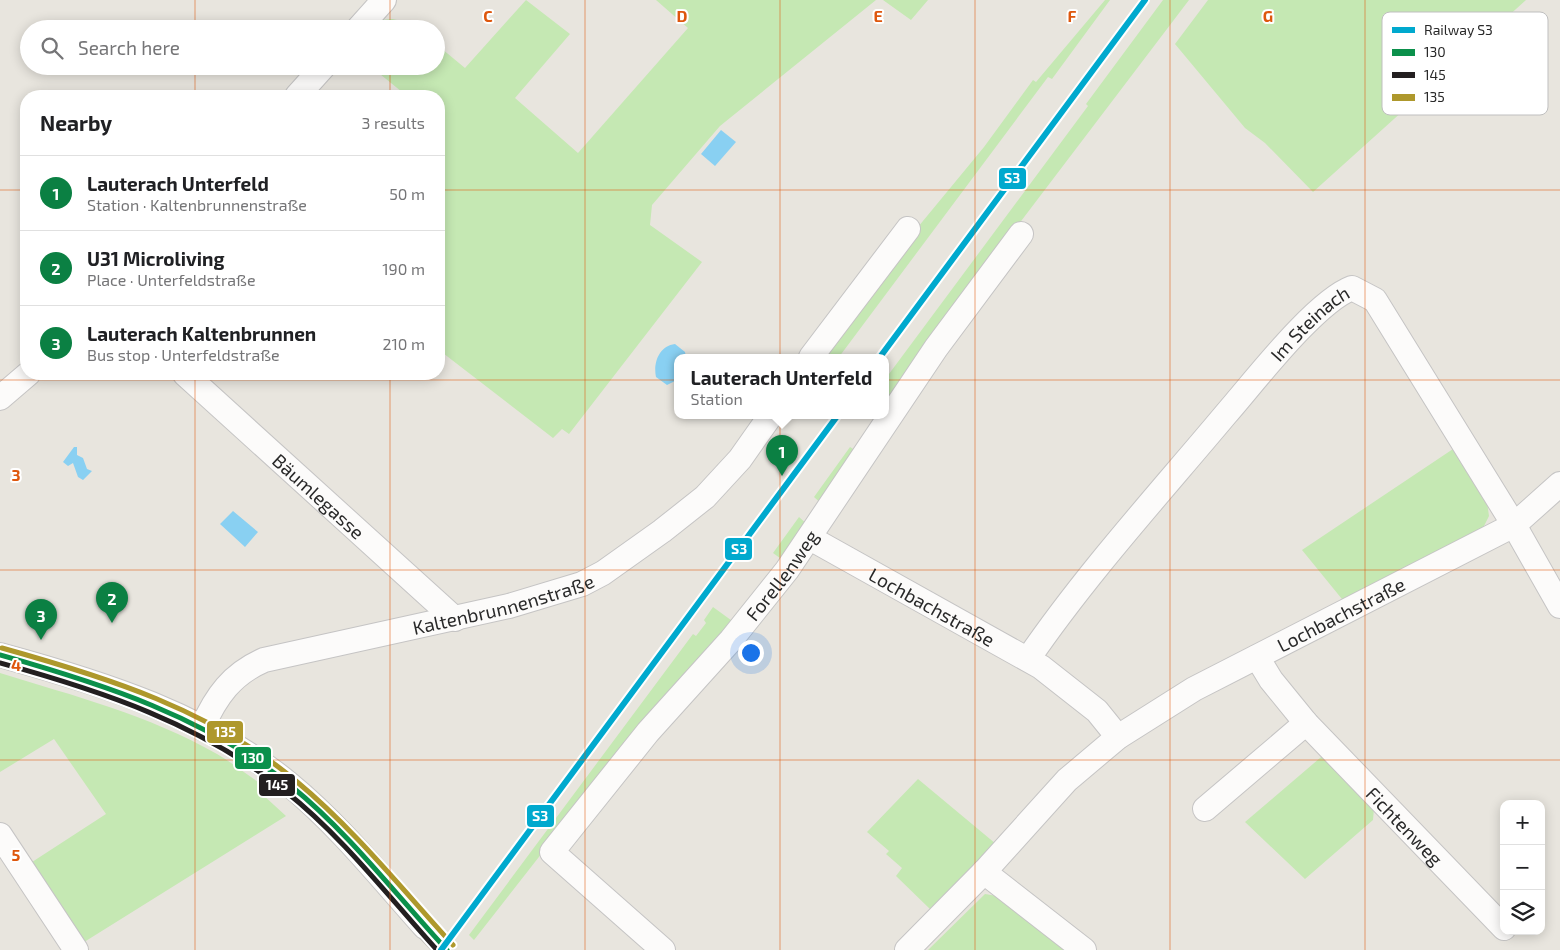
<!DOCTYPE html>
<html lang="en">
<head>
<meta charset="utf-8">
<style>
	:root { --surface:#fff; --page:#f6f6f6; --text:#202124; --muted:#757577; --line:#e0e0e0; --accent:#0b8043 }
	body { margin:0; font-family:"Exo 2",sans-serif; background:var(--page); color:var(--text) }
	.controls { position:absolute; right:15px; bottom:15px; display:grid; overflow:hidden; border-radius:10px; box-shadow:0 2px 12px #0003 }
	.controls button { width:45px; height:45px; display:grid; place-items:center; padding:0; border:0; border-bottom:1px solid var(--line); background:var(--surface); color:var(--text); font:25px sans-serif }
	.you { position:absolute; left:750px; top:652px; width:18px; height:18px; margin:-12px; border:4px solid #fff; border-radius:50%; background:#1a73e8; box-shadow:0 0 0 8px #1a73e833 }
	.badge { display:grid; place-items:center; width:32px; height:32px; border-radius:50%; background:var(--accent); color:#fff; font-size:16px; font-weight:700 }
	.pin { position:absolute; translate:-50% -41px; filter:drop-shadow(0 1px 2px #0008) }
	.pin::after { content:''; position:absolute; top:26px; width:18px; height:15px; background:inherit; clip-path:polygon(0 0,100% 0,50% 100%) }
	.popup { position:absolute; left:674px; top:354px; width:215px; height:65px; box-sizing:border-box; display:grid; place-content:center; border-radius:10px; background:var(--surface); filter:drop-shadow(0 1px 4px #0005); font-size:16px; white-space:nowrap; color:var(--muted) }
	.popup b { font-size:19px; color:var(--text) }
	.popup::after { content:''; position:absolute; left:50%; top:100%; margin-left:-10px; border:10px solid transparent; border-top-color:var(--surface) }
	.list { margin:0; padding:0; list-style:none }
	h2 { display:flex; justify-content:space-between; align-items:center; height:65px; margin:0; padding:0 20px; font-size:21px }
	h2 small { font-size:16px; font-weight:400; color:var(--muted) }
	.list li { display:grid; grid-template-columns:32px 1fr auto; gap:15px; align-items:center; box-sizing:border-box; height:75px; padding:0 20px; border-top:1px solid var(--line) }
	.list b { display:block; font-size:19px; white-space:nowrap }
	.list p { margin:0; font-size:16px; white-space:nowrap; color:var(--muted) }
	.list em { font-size:16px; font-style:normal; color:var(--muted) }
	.icon { flex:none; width:28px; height:28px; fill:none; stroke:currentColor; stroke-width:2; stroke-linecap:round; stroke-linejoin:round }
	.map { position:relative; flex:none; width:1560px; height:950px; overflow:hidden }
	.search { position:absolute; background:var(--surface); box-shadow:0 2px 12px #0003; left:20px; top:20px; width:425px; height:55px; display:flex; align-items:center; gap:12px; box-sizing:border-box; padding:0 18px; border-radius:28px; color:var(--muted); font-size:19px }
	.panel { position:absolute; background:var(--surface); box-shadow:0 2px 12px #0003; left:20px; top:90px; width:425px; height:290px; border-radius:20px }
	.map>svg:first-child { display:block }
</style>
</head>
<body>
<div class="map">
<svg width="1560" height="950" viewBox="0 0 1560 950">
	<rect width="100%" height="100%" fill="#e8e5de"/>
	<path fill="#c5e8b3" d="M 526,0 L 570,34 L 515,98 L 578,153 L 688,28 L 656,0 L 876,0 L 720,126 L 652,205 L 650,225 L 702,262 L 569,434 L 562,429 L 553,438 L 439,350 L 439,96 L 407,96 L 370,66 L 436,66 L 436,44 L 465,68 Z
		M 883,0 L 928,0 L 911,20 Z
		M 1105,0 L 1110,0 L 1052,79 L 1048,77 L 839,357 L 820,357 L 918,227 L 984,147 L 1033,80 L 1036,82 Z
		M 1163,0 L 1189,0 L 987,266 L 886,411 L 886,378 L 1088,106 L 1086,104 Z
		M 1208,0 L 1526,0 L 1313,192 L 1265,143 L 1245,128 L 1175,44 Z
		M 392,19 L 402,21 L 417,29 L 372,29 L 381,20 Z
		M 850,447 L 858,452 L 823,505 L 814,497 Z
		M 1456,447 L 1487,502 L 1489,516 L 1483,528 L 1346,604 L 1302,550 Z
		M 799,517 L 809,526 L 784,561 L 773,553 Z
		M 713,607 L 735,623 L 560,830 L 474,940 L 469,935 L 693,634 L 696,636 L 706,623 L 704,620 Z
		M 0,673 C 74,696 149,715 217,754 C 234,764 250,777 267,788 L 262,794 L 286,816 L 81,944 L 29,864 L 106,814 L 54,739 L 0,772 Z
		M 1327,752 L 1374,808 L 1373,820 L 1305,879 L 1245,822 Z
		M 918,779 L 996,844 L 931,910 L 896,876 L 902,868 L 886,854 L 889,851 L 867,832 Z
		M 985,894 L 997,896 L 1070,950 L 928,950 Z"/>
	<path fill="#89d0f2" d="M 721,130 L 736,142 L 715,166 L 701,154 Z
		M 675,344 L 685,352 L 686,357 L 678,357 L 678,385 L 675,381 L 667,385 L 656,377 C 653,363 659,346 675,344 Z
		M 74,447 L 77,447 L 77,455 L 83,458 L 87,469 L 92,471 L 83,480 L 78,477 L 73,463 L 68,466 L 63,462 Z
		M 233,511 L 258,532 L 245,547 L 220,524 Z"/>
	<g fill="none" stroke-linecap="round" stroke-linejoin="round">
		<path stroke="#c2bfba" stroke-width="24" stroke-dasharray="24 12" stroke-linecap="butt" d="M 425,927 L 447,950"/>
		<g stroke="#c5c4c4" stroke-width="26">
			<g id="minor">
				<path d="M 358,29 L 384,0"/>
				<path d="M 297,96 L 324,66"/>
				<path d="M 811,357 L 908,229"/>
				<path id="s1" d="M 185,374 L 455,619"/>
				<path d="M 0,398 L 28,374"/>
				<path id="s2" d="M 810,538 L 1041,667 L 1097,711 L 1118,737"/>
				<path d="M 0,655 C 103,683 205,715 289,784 C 340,826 381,878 425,927"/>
				<path id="s3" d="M 1257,657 L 1271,680 L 1306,723 L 1504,928"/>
				<path id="s4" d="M 1028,659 C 1087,573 1159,494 1226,414 C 1254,382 1315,302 1352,288 L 1375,300 L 1514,525 L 1560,606"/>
				<path id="s5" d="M 202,728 C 216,696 232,674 264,660 L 509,606 L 582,584 L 603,573 L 662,531 L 705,497 L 740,459 L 771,415"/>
				<path d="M 1205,809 L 1306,723"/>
				<path d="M 0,835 L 76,950"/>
				<path d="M 984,872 L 1084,950"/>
				<path id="s6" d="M 663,950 L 552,852 L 648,732 L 731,640 L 787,570 L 936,348 L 1021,234"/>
				<path id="s7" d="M 907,950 L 984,872 L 1067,780 L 1118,737 L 1194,689 L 1514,525 L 1560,484"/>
			</g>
		</g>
		<use href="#minor" stroke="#fcfbfa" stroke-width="24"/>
		<g stroke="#fff" stroke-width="9">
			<path id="bus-1" d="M 0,655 C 103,684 206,717 291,786 C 349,833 396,895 447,950"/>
		</g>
		<g stroke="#fff" stroke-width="9">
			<path id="bus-2" d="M 0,663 C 102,691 201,724 285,791 C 342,836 388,896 437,950"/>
		</g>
		<g stroke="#fff" stroke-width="9">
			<path id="bus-3" d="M 2,648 C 106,677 212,710 296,781 C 354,829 402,889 453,945"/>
		</g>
		<use href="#bus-1" stroke="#0b904b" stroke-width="5"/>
		<use href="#bus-2" stroke="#231f20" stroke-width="5"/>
		<use href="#bus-3" stroke="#ae982c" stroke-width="5"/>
		<g stroke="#fff" stroke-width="10">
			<path id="rail-1" d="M 880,357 L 1145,0
				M 441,950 L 838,415"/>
		</g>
		<use href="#rail-1" stroke="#00a9ce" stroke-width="6"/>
	</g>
	<path fill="none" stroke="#de570d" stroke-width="1" stroke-opacity="0.55" d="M 195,0 L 195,29M 390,0 L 390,29M 585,0 L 585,950M 780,0 L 780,950M 975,0 L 975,950M 1170,0 L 1170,950M 1365,0 L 1365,950M 195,66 L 195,96M 390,66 L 390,96M 0,190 L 26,190M 439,190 L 1560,190M 195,374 L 195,950M 390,374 L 390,950M 0,380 L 1560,380M 0,570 L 1560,570M 0,760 L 1560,760"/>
	<g text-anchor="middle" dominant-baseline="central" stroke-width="4" stroke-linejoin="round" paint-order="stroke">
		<g font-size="19" fill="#292929" stroke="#fff">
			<text stroke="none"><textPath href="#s4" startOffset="439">Im Steinach</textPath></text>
			<text stroke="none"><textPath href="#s1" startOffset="181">Bäumlegasse</textPath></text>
			<text stroke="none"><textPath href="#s6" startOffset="508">Forellenweg</textPath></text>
			<text stroke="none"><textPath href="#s5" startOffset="340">Kaltenbrunnenstraße</textPath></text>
			<text stroke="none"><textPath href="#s2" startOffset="140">Lochbachstraße</textPath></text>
			<text stroke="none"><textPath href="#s7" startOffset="555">Lochbachstraße</textPath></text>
			<text stroke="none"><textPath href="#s3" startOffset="225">Fichtenweg</textPath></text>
		</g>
	</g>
	<rect x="1382" y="12" width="166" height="103" rx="8" fill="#fff" stroke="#bfbfbf" stroke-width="1"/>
	<rect x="1392" y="27" width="23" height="6" fill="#00a9ce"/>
	<rect x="1392" y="49" width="23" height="7" fill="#0b904b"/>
	<rect x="1392" y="72" width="23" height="6" fill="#231f20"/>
	<rect x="1392" y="94" width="23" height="7" fill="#ae982c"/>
	<g font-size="14" fill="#292929">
		<text x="1424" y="35">Railway S3</text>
		<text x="1424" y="57">130</text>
		<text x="1424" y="80">145</text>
		<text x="1424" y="102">135</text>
	</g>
	<g font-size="16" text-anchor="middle" font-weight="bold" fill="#de570d" stroke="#fff" stroke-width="4" stroke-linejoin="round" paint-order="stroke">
		<text x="488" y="22">C</text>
		<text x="682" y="22">D</text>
		<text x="878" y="22">E</text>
		<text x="1072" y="22">F</text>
		<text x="1268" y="22">G</text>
		<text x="16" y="481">3</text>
		<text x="16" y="671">4</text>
		<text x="16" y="861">5</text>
	</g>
	<g stroke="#fff" stroke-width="2">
		<rect x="998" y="167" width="29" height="23" rx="5" fill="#00a9ce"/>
		<rect x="724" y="537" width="29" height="24" rx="5" fill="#00a9ce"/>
		<rect x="206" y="720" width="38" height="24" rx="5" fill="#ae982c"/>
		<rect x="234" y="746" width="38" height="24" rx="5" fill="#0b904b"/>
		<rect x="258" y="773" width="38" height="24" rx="5" fill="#231f20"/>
		<rect x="526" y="804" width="29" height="24" rx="5" fill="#00a9ce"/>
	</g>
	<g font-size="14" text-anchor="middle" font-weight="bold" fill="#fff">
		<text x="1012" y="183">S3</text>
		<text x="739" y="554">S3</text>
		<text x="225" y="737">135</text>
		<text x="253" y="763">130</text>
		<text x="277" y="790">145</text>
		<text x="540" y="821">S3</text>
	</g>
</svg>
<div class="controls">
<button>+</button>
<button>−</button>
<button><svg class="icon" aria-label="layers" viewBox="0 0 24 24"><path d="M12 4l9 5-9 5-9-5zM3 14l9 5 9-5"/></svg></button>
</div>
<div class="you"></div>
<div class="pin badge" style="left:782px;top:476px">1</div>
<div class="popup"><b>Lauterach Unterfeld</b>Station</div>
<div class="pin badge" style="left:112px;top:623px">2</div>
<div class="pin badge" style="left:41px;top:640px">3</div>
<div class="search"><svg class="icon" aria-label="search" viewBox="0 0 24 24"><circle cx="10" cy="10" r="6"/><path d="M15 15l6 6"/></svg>Search here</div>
<section class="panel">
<h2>Nearby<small>3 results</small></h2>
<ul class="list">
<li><span class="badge">1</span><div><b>Lauterach Unterfeld</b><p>Station · Kaltenbrunnenstraße</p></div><em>50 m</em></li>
<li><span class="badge">2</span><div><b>U31 Microliving</b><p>Place · Unterfeldstraße</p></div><em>190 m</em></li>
<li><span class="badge">3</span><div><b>Lauterach Kaltenbrunnen</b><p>Bus stop · Unterfeldstraße</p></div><em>210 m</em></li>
</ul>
</section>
</div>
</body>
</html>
